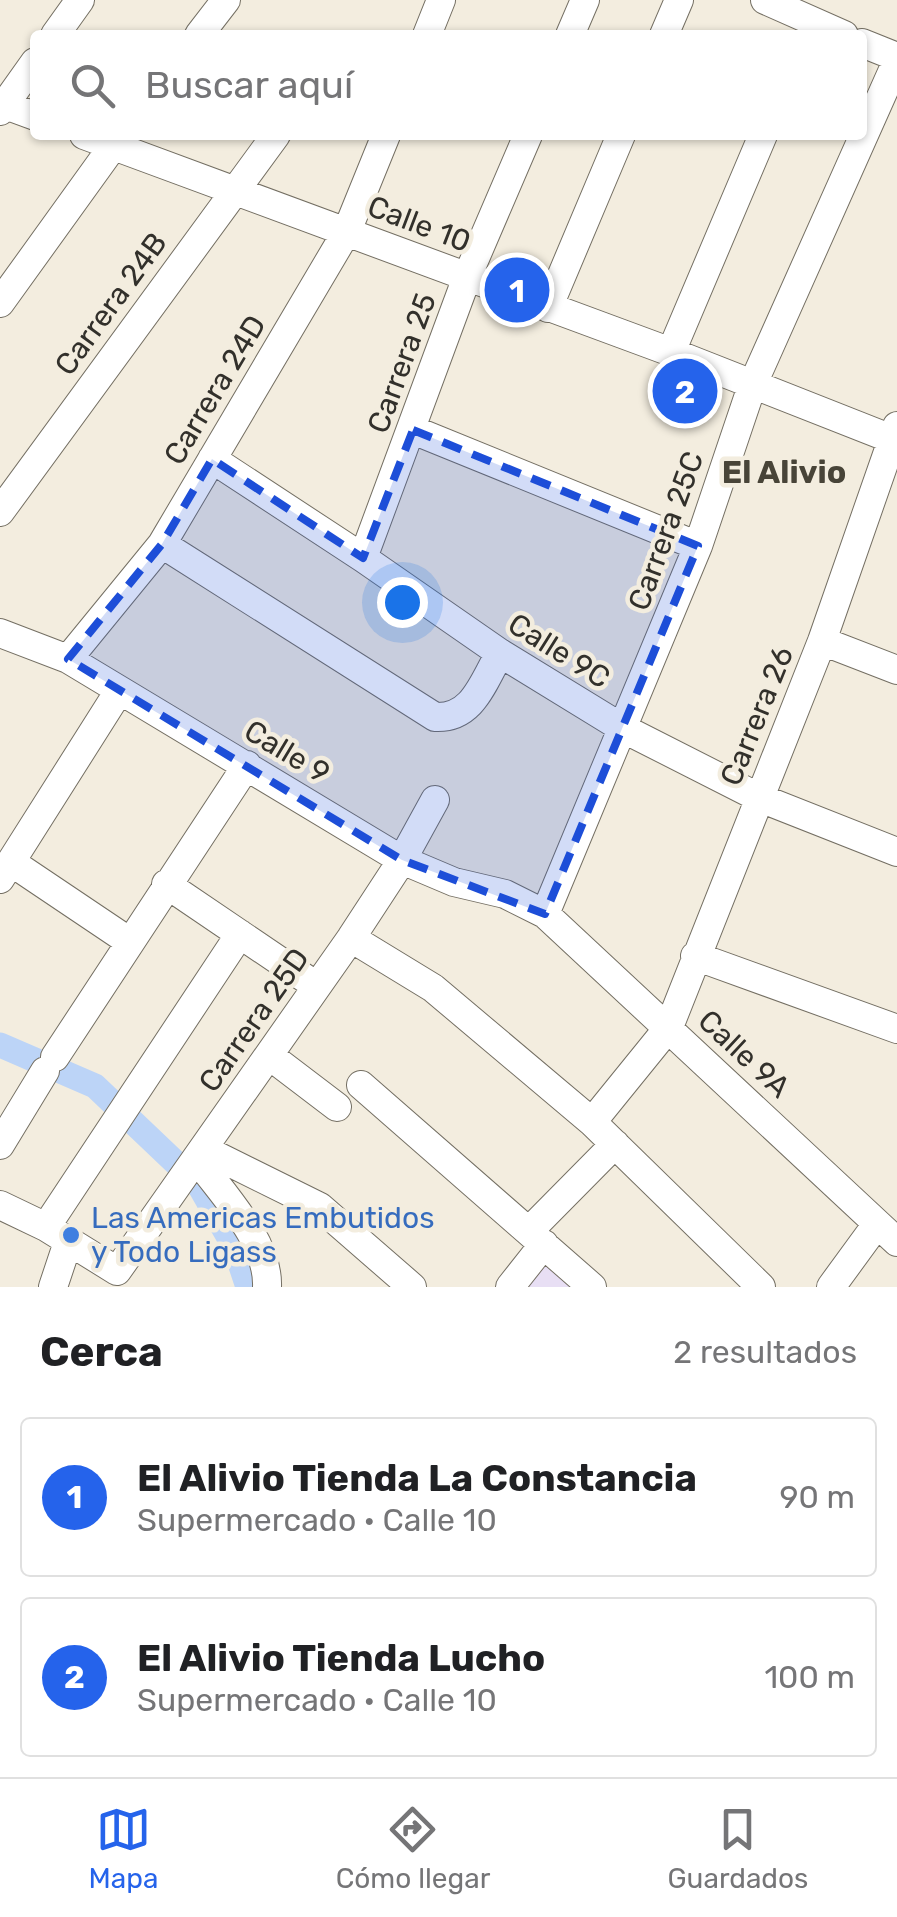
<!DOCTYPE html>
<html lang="es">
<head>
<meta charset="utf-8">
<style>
	:root { --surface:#fff; --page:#f2f2f2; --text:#202124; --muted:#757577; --line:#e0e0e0; --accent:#2563eb }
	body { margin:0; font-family:Rubik,sans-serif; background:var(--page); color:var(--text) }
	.you { position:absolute; left:402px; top:602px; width:35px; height:35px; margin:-25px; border:8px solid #fff; border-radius:50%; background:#1a73e8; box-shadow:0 0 0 15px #1a73e833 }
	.badge { display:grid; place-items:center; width:65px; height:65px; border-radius:50%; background:var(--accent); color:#fff; font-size:32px; font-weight:700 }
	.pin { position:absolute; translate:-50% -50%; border:5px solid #fff; box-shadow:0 2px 10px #0006 }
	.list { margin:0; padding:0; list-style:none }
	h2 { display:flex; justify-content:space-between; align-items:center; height:130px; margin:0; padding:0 40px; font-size:42px }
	h2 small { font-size:32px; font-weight:400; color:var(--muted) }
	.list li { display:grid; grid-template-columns:65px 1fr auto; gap:30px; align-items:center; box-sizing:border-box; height:160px; margin:0 20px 20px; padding:0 20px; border:2px solid var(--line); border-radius:10px }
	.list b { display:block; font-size:38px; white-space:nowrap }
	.list p { margin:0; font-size:32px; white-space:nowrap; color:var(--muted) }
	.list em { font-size:32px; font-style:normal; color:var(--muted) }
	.icon { flex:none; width:55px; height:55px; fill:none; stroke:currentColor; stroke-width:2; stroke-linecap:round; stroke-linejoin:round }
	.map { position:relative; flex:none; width:897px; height:1287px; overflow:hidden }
	.search { position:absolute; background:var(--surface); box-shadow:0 2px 8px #0004; left:30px; right:30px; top:30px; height:110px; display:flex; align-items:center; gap:25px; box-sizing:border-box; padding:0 35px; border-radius:10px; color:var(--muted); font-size:38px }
	.sheet { height:490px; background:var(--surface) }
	nav { display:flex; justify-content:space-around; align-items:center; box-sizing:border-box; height:140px; border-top:2px solid var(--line); background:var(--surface); font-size:28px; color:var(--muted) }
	nav a { display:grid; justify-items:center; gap:5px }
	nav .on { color:var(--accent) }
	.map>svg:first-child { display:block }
</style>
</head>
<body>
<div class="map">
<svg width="897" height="1287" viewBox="0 0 897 1287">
	<rect width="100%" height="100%" fill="#f3eddf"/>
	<path fill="#e8dff4" d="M 544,1261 L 572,1287 L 524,1287 Z"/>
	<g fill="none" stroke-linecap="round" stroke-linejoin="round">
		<path stroke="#bcd4f7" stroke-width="25" d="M 0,1045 L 95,1086 L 199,1185 L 235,1248 L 248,1287"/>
		<g stroke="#746f63" stroke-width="30">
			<path id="minor" d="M 765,0 L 844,35
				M 55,35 L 80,0
				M 199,35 L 226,0
				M 427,35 L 441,0
				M 570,35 L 585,0
				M 664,35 L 679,0
				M 862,43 L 897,57
				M 0,103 L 35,116
				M 0,111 L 35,62
				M 84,135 L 671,352 L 897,441
				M 0,303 L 121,135
				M 548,308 L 621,135
				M 671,352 L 763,135
				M 413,430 L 698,546
				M 212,459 L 363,558 L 500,653 L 624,729 L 760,798 L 897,852
				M 0,512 L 276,135
				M 162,544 L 435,717 C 473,719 483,682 500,653
				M 363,558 L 467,277 L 528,135
				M 0,633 L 68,659 L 402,860 L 454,882 L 505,894 L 545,914 L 897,1242
				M 822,641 L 897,670
				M 68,659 L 162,544 L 347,231 L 386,135
				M 11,862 L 130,942
				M 0,879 L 119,691
				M 166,884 L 315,985
				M 545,914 L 698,546 L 752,386 L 897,61
				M 351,938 L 433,988 L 592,1122 L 761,1287
				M 695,956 L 897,1029
				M 270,1056 L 337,1107
				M 55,1057 L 247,765
				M 361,1085 L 592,1287
				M 592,1122 L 669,1027 L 822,641 L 897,426
				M 0,1145 L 45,1071
				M 203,1149 L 320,1207 L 412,1287
				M 197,1159 C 223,1195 269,1241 267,1287
				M 0,1205 L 46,1227 L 117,1271 L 351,938 L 402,860 L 435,800
				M 46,1227 L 240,934
				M 529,1231 L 615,1144
				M 53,1287 L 68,1242
				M 510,1287 L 544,1244
				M 831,1287 L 877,1224"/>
		</g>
		<use href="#minor" stroke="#fff" stroke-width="28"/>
	</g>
	<path fill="#1d4ed8" fill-opacity="0.2" stroke="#1d4ed8" stroke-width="8" stroke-dasharray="20 12" stroke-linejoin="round" d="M 413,430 L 698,546 L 545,914 L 402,860 L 68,659 L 162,544 L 212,459 L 363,558 Z"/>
	<circle fill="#3f7fe0" stroke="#f3eddf" stroke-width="4" cx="71" cy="1235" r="10"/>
	<g text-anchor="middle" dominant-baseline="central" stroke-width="9" stroke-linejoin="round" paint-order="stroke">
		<g font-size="30" fill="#32302b" stroke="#f3eddf">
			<text transform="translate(419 224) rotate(21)">Calle 10</text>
			<text transform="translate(111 304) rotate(-54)">Carrera 24B</text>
			<text transform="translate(402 363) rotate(-70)">Carrera 25</text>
			<text transform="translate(215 390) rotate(-59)">Carrera 24D</text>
			<text transform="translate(666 531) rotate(-70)">Carrera 25C</text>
			<text transform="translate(559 651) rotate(32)">Calle 9C</text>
			<text transform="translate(757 716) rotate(-68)">Carrera 26</text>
			<text transform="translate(287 752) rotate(31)">Calle 9</text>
			<text transform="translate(254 1020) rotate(-55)">Carrera 25D</text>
			<text transform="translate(744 1054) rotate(43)">Calle 9A</text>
		</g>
		<g font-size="30" fill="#366cbe" stroke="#f3eddf" text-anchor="start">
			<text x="91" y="1218">Las Americas Embutidos<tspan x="91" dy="34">y Todo Ligass</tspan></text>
		</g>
		<g font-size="32" font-weight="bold" fill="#484438" stroke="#f3eddf">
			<text x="784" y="472">El Alivio</text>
		</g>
	</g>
</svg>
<div class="you"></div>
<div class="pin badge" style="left:517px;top:290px">1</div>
<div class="pin badge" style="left:685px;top:391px">2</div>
<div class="search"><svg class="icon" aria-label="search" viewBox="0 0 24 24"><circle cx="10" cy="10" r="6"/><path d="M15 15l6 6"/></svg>Buscar aquí</div>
</div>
<section class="sheet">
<h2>Cerca<small>2 resultados</small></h2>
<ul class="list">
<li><span class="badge">1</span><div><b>El Alivio Tienda La Constancia</b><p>Supermercado · Calle 10</p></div><em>90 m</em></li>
<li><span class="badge">2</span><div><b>El Alivio Tienda Lucho</b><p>Supermercado · Calle 10</p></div><em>100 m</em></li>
</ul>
</section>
<nav>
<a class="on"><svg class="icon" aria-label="map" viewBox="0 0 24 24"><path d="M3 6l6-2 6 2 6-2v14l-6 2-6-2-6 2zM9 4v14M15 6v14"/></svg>Mapa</a>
<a><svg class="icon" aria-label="directions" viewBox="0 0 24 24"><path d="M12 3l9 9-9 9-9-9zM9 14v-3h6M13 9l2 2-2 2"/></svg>Cómo llegar</a>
<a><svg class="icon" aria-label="saved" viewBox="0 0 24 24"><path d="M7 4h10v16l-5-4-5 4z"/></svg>Guardados</a>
</nav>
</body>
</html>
